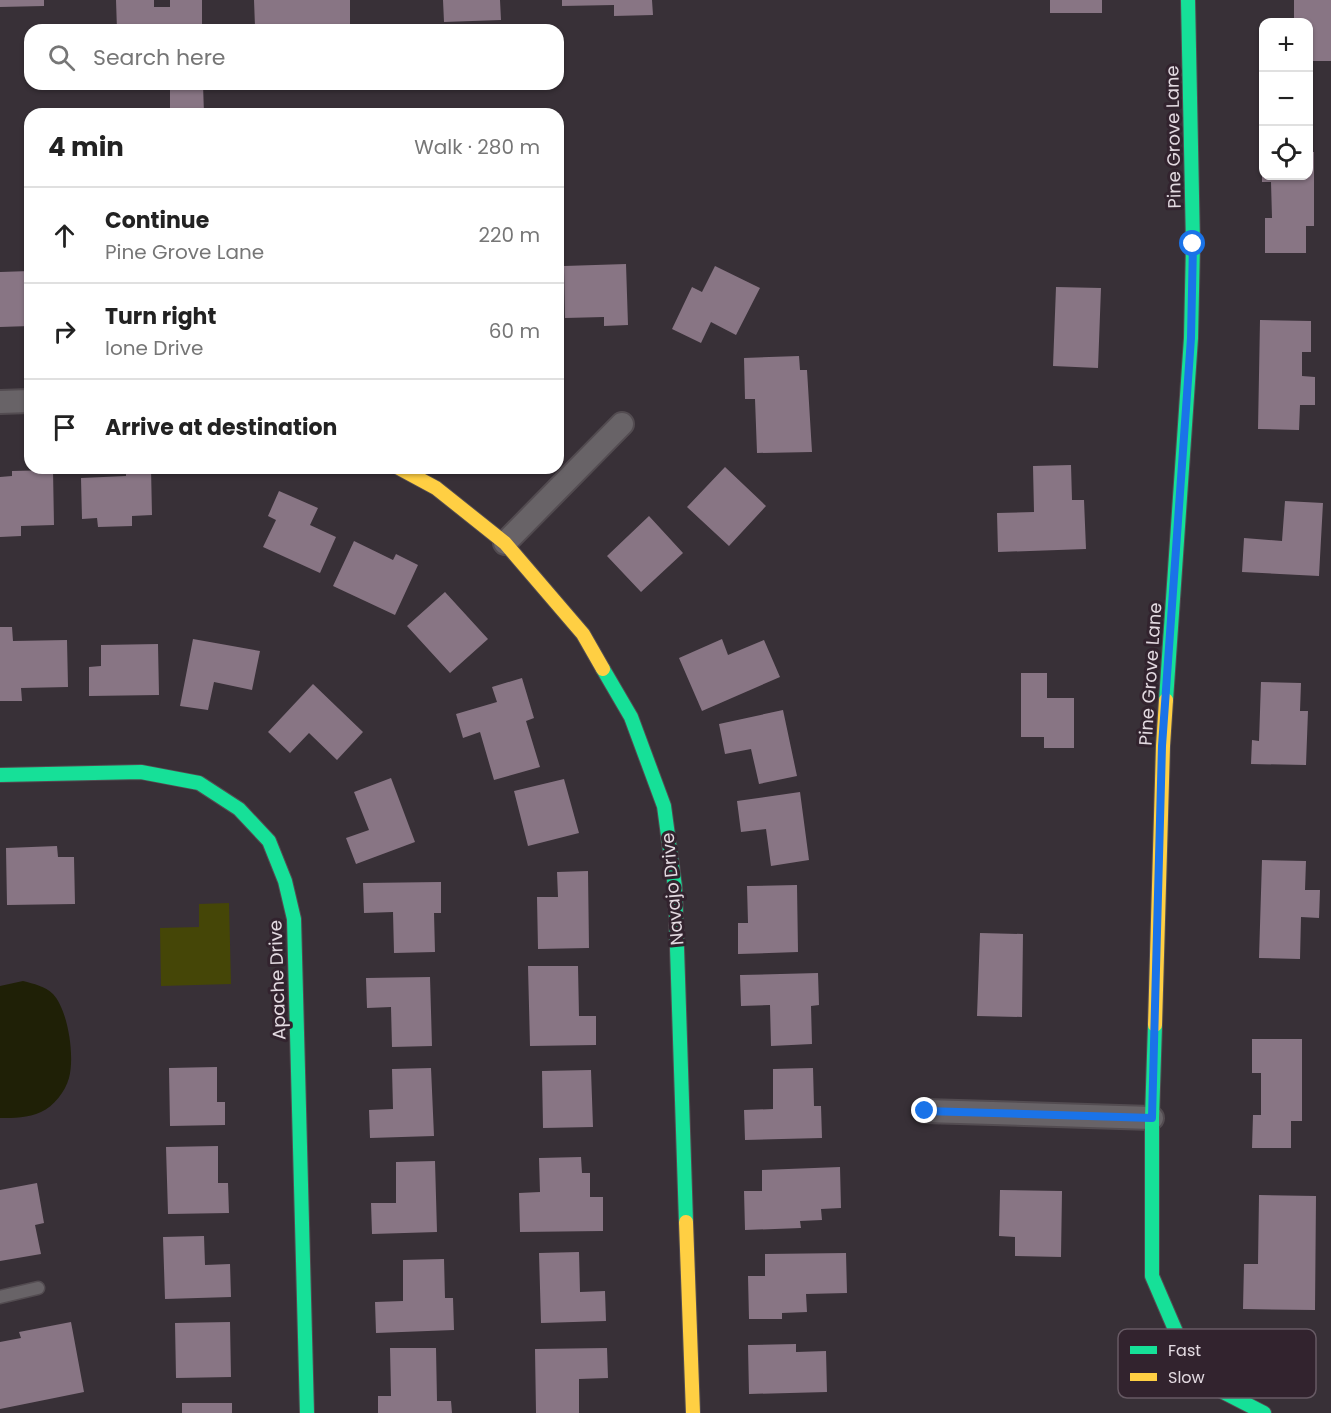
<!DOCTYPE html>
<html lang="en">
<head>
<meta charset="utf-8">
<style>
	:root { --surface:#fff; --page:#f2f2f2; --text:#222; --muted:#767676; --line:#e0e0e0 }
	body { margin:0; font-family:Poppins,sans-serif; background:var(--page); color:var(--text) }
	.controls { position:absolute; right:18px; top:18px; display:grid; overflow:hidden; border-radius:12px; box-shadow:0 2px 4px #0004 }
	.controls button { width:54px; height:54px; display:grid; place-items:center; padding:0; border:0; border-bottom:2px solid var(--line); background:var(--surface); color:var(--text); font:30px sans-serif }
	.stop { position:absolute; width:18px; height:18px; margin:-14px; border:4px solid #1a73e8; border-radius:50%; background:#fff }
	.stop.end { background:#1a73e8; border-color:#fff; box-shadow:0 2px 6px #0008 }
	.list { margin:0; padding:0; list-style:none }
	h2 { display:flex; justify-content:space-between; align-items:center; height:78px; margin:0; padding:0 24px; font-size:26px }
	h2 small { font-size:20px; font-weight:400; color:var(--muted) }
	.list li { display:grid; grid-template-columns:39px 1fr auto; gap:18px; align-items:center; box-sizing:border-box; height:96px; padding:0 24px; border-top:2px solid var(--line) }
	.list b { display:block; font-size:22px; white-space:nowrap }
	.list p { margin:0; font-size:20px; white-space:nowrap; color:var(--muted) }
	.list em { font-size:20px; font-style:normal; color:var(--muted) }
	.icon { flex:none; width:33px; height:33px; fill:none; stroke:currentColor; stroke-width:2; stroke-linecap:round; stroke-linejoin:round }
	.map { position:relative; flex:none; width:1331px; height:1413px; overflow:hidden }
	.search { position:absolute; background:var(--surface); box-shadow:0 2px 4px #0004; left:24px; top:24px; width:540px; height:66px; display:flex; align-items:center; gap:15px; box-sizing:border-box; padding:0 21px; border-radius:18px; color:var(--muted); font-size:22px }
	.panel { position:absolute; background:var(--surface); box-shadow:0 2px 4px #0004; left:24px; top:108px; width:540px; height:366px; border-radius:18px }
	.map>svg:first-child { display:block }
</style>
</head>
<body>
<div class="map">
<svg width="1331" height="1413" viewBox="0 0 1331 1413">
	<rect width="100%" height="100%" fill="#383037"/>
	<path fill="#454607" d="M 229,903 L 231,984 L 161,986 L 160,928 L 199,927 L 199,904 Z"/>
	<path fill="#1f2006" d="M 23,981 C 34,984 45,986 53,994 C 68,1010 75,1056 69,1078 C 65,1092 54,1106 41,1112 C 28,1118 14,1118 0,1118 L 0,986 Z"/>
	<path fill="#887584" d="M 0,0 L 44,0 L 44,6 L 0,7 Z
		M 116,0 L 154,0 L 154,7 L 170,7 L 170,0 L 202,0 L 202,30 L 117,30 Z
		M 254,0 L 350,0 L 350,25 L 255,27 Z
		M 443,0 L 500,0 L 501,20 L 444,22 Z
		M 562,0 L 652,0 L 653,15 L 614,16 L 614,5 L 562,6 Z
		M 1050,0 L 1102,0 L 1102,13 L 1050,13 Z
		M 1294,0 L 1331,0 L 1331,61 L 1308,61 L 1308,22 L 1294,22 Z
		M 170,84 L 203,84 L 204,114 L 170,114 Z
		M 1308,152 L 1314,152 L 1314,226 L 1306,226 L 1306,253 L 1265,253 L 1265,218 L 1272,218 L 1271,182 L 1262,182 L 1262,176 L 1308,176 Z
		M 626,264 L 628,325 L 604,326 L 604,317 L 565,318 L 564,266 Z
		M 715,266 L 760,288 L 736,335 L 711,322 L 701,343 L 672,329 L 692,287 L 702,292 Z
		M 30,271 L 30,326 L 0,327 L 0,272 Z
		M 1056,287 L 1101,288 L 1098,368 L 1053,366 Z
		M 1260,320 L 1311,321 L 1311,352 L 1302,352 L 1302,376 L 1315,377 L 1315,405 L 1300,405 L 1299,430 L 1258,429 Z
		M 799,356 L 800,370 L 807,370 L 812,452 L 757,453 L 755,399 L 745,399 L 744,358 Z
		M 1071,465 L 1072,500 L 1084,500 L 1086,549 L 998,552 L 997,513 L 1034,512 L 1033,466 Z
		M 725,467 L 766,506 L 729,546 L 687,507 Z
		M 126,468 L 151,468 L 152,515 L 132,516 L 132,526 L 98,527 L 97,518 L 82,519 L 81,478 L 126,476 Z
		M 53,470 L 54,525 L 21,526 L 21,536 L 0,537 L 0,477 L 12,476 L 12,471 Z
		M 279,491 L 318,508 L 310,525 L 336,537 L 320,573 L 263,547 L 276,520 L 268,516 Z
		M 1285,501 L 1323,503 L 1319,576 L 1242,572 L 1244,538 L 1282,541 Z
		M 649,516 L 683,553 L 641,592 L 607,556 Z
		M 354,541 L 393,560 L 396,554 L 418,565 L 395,615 L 333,586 Z
		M 445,592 L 488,639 L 450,673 L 407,626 Z
		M 0,627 L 12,627 L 13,641 L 67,640 L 68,687 L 21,688 L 22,701 L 0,701 Z
		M 193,639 L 260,651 L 252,690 L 214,682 L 208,710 L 180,706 Z
		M 722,639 L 728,655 L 764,640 L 780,677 L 702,711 L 679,658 Z
		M 158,644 L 159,695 L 89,696 L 89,667 L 101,666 L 101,645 Z
		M 1021,673 L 1047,673 L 1047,698 L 1074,698 L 1074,748 L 1044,748 L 1044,737 L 1021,737 Z
		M 522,678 L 534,718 L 526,721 L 540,767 L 494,780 L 480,732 L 463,738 L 456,714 L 497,702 L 492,687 Z
		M 1261,682 L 1301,683 L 1300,711 L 1308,711 L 1306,765 L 1251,764 L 1252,740 L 1259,741 Z
		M 313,684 L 363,732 L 337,760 L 309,733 L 290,753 L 268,732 Z
		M 783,710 L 797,776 L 759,784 L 751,749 L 725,754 L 719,724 Z
		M 391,778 L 415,842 L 356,864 L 346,838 L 369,830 L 354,792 Z
		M 564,779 L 579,833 L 528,846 L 514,791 Z
		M 800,792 L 809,860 L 771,866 L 766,829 L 741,832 L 737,801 Z
		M 57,846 L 58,857 L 74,857 L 75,904 L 7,905 L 6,848 Z
		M 1262,860 L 1306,861 L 1305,890 L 1320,890 L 1319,918 L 1301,917 L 1300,959 L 1259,958 Z
		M 588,871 L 589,948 L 538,949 L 537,897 L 558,897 L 557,872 Z
		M 441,882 L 441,913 L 434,913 L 435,952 L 394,953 L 393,912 L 364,913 L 363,883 Z
		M 797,885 L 798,952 L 738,954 L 738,923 L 748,923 L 747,886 Z
		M 980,933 L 1023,934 L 1022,1017 L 977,1016 Z
		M 528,966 L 578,966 L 579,1016 L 596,1016 L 596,1045 L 530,1046 Z
		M 818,973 L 819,1005 L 811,1006 L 812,1044 L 771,1046 L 770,1005 L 741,1006 L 740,975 Z
		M 430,977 L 432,1046 L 392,1047 L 391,1007 L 367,1008 L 366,978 Z
		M 1252,1039 L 1302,1039 L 1302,1121 L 1291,1121 L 1291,1148 L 1252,1148 L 1253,1115 L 1261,1115 L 1261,1073 L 1252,1073 Z
		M 217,1067 L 217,1102 L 225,1102 L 225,1125 L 170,1126 L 169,1068 Z
		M 431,1068 L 434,1136 L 370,1138 L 369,1110 L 393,1109 L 392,1069 Z
		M 813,1068 L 814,1106 L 821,1106 L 822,1138 L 745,1140 L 744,1110 L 773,1109 L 773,1069 Z
		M 591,1070 L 593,1127 L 543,1128 L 542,1071 Z
		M 218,1146 L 218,1183 L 228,1183 L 229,1213 L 168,1214 L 166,1147 Z
		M 581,1157 L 582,1173 L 590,1173 L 590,1197 L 603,1197 L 603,1231 L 520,1232 L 519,1193 L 540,1192 L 539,1158 Z
		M 435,1161 L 437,1232 L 372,1234 L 371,1203 L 396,1203 L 396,1162 Z
		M 840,1167 L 841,1208 L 821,1209 L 822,1220 L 800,1221 L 801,1228 L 745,1230 L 744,1191 L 762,1191 L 762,1170 Z
		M 37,1183 L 44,1223 L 35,1225 L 41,1254 L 0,1261 L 0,1190 Z
		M 1000,1190 L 1062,1191 L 1061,1257 L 1015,1256 L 1015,1237 L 999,1236 Z
		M 1259,1195 L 1316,1196 L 1315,1310 L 1243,1309 L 1244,1264 L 1258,1264 Z
		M 204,1236 L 205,1265 L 230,1264 L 231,1297 L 165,1299 L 163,1237 Z
		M 579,1252 L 580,1292 L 605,1291 L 606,1321 L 541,1323 L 539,1253 Z
		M 846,1253 L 847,1293 L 806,1294 L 807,1312 L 782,1313 L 782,1319 L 749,1319 L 748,1276 L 765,1276 L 765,1254 Z
		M 444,1259 L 445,1298 L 453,1298 L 454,1330 L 376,1333 L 375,1302 L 403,1301 L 403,1260 Z
		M 71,1322 L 84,1392 L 0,1409 L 0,1342 L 21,1338 L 19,1332 Z
		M 230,1322 L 231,1377 L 176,1378 L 175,1323 Z
		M 796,1344 L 796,1352 L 826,1351 L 827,1392 L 749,1394 L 748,1345 Z
		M 390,1348 L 436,1348 L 437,1401 L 451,1401 L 452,1413 L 378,1413 L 378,1396 L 391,1396 Z
		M 607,1348 L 608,1378 L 579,1379 L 579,1413 L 536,1413 L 535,1349 Z
		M 182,1403 L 232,1403 L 232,1413 L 182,1413 Z"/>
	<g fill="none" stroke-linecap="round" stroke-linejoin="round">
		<g stroke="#534c51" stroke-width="15">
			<path id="lane" d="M 0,1297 L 38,1288"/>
		</g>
		<g stroke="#534c51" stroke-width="26">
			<path id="street" d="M 0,402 L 30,401
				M 505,543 L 622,424
				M 925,1111 L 1152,1118"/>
		</g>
		<g stroke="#534c51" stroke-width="16">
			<path id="fast" d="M 603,669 L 631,717 L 664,806 L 675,887 L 686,1222
				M 1166,700 L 1191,338 L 1193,244 L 1188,0
				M 0,775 L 141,772 L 199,783 L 239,809 L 269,841 L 285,881 L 294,919 L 307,1413
				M 1155,1025 L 1152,1118 L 1152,1276 L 1180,1341 L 1223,1392 L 1264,1413"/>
		</g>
		<g stroke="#534c51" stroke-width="16">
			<path id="slow" d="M 399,468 L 436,488 L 505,543 L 583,634 L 603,669
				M 1155,1025 L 1163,746 L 1166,700
				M 686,1222 L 693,1413"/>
		</g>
		<use href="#lane" stroke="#686367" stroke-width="12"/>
		<use href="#street" stroke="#686367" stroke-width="22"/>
		<use href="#fast" stroke="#16e098" stroke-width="14"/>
		<use href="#slow" stroke="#ffcf43" stroke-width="14"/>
	</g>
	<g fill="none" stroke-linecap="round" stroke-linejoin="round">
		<path stroke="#1a73e8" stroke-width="8" d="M 925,1111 L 1152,1118 L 1162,746 L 1191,338 L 1193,244"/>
	</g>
	<g text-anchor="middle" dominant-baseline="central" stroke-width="6" stroke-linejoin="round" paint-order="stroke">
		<g font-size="18" fill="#e3dae1" stroke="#32232e">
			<text transform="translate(1173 137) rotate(-91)">Pine Grove Lane</text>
			<text transform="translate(1150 674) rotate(-86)">Pine Grove Lane</text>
			<text transform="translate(672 889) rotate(-95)">Navajo Drive</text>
			<text transform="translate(277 980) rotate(-92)">Apache Drive</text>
		</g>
	</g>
	<rect x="1118" y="1329" width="198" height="69" rx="9" fill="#32232e" stroke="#675a64" stroke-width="1.5"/>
	<rect x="1130" y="1346" width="27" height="8" fill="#16e098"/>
	<rect x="1130" y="1373" width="27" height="8" fill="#ffcf43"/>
	<g font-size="16" fill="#e3dae1">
		<text x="1168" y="1356">Fast</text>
		<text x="1168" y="1383">Slow</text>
	</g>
</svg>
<div class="controls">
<button>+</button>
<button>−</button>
<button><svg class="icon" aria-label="locate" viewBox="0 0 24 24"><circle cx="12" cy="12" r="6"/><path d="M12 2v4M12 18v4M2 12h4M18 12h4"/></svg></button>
</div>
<div class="stop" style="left:1193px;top:244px"></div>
<div class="stop end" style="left:925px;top:1111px"></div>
<div class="search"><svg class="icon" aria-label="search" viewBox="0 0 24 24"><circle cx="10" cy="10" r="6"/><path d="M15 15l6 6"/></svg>Search here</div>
<section class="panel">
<h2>4 min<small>Walk · 280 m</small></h2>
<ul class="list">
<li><svg class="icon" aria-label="ahead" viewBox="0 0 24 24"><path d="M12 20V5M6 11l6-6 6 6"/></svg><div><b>Continue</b><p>Pine Grove Lane</p></div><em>220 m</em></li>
<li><svg class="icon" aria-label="right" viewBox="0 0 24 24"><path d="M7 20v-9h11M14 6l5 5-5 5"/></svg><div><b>Turn right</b><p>Ione Drive</p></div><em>60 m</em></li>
<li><svg class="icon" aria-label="arrive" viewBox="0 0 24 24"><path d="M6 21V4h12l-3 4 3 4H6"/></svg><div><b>Arrive at destination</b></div></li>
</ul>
</section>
</div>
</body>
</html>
